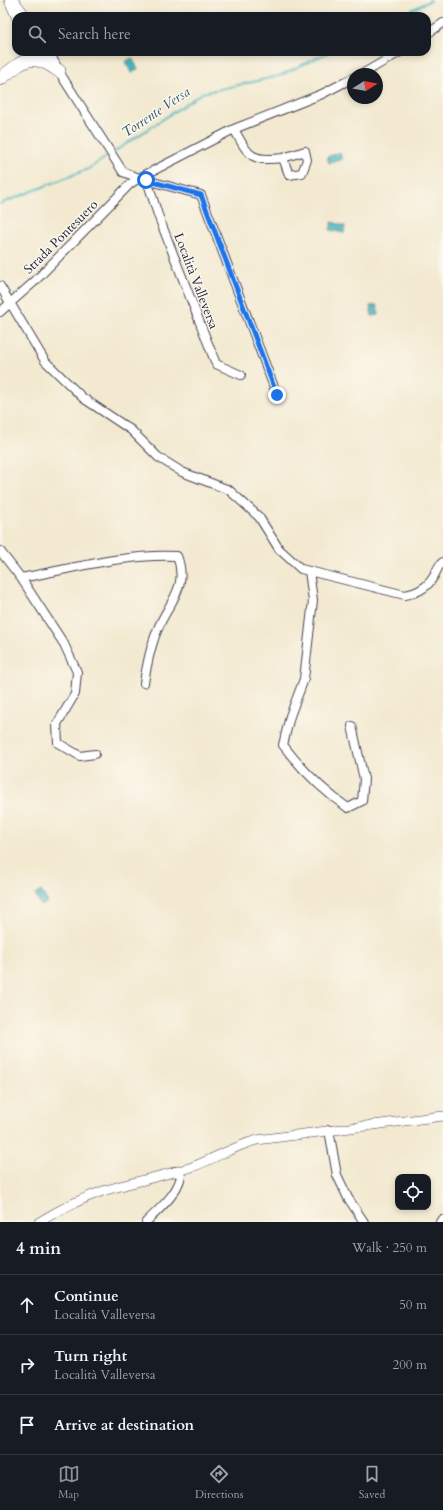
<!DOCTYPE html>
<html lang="en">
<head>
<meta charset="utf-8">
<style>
	:root { --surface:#171b24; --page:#20242c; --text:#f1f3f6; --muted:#9ea1a6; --line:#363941; --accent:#8c9099 }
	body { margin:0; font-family:Cardo,serif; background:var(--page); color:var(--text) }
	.controls { position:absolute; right:12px; bottom:12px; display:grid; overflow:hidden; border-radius:8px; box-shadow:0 2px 6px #0003 }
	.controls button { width:36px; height:36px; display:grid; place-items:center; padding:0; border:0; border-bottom:1px solid var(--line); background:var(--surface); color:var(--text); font:20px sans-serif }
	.compass { position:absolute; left:347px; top:68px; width:36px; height:36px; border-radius:50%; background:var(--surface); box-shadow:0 2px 6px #0003; rotate:79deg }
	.stop { position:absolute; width:12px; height:12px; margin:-9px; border:3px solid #1a73e8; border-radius:50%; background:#fff }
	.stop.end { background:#1a73e8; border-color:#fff; box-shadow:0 1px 4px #0008 }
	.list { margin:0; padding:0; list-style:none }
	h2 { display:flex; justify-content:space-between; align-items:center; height:52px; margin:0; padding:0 16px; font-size:17px }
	h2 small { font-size:13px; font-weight:400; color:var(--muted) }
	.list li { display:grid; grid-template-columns:26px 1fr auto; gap:12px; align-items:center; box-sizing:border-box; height:60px; padding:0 16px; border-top:1px solid var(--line) }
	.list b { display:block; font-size:15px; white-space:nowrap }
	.list p { margin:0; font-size:13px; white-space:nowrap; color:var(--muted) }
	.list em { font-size:13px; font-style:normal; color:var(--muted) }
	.icon { flex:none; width:22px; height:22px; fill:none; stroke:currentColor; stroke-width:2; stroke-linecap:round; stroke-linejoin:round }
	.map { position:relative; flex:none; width:443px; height:1222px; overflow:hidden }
	.search { position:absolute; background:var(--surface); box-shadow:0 2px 6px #0003; left:12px; right:12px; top:12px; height:44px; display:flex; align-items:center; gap:10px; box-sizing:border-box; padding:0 14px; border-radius:12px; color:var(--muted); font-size:15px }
	.sheet { height:232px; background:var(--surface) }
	nav { display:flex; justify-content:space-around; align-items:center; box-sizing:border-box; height:56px; border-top:1px solid var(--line); background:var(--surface); font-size:11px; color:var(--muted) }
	nav a { display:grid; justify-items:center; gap:2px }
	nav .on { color:var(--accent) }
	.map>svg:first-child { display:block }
</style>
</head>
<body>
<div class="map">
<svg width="443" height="1222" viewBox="0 0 443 1222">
	<rect width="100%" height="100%" fill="#fbf7ec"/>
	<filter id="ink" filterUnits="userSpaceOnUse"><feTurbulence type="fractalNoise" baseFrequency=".025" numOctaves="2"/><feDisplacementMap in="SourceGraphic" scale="8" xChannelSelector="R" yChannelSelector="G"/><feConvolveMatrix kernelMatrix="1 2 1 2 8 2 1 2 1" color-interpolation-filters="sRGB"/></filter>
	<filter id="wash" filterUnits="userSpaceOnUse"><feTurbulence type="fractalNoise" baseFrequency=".012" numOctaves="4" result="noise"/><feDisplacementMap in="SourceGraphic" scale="16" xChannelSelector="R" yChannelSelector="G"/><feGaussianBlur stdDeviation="0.9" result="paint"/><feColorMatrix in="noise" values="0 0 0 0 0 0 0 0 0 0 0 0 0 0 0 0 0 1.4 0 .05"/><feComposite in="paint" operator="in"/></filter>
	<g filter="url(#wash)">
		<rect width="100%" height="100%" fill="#f3e9d0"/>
		<path fill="#45b5bc" stroke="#346c7c" d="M 132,58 L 138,69 L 132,73 L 125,62 Z
			M 340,152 L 342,159 L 329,163 L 327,157 Z
			M 332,222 L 345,226 L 344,233 L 330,230 Z
			M 377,305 L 379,315 L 372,316 L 370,306 Z
			M 41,891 L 48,902 L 41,906 L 35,895 Z"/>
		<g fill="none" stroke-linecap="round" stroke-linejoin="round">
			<path stroke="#45b5bc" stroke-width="2" d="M 400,16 L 431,0
				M 114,152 L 202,93 L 279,76 L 329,52
				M 0,204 L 88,169 L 110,155"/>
		</g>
	</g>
	<g filter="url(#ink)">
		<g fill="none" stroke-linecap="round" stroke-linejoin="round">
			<g stroke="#414051" stroke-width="10">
				<path id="minor" d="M 427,34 L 443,23
					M 49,52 L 63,78 L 123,172 L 139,178 L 201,195 L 277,395
					M 362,74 L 400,52
					M 234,129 C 249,156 250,162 283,158 L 289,175 L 302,173 L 307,160 L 305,151 L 283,158
					M 147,180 L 158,215 L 216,364 L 241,375
					M 0,286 L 45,361 L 83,398 L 131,430 L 158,457 L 182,472 L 229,490 L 259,517 L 279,549 L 301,569 L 405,595 C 417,593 428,587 434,576 C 437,571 438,565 443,562
					M 0,312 L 34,282 L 130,184 L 139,178 L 234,129 L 322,94 L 353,78
					M 0,551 L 21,578 L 64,644 L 77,672 L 75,694 L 57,724 L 58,743 L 80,756 L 95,754
					M 309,571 L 313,600 L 304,679 L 290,716 L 283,745 C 302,770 322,790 348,808 L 362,801 L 364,779 L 352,726
					M 21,578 C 70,569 128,553 177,556 C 188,585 172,599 160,624 C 151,643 147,663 144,683
					M 329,1130 L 337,1175 L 348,1198 L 364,1222
					M 146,1222 C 159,1209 177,1195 181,1176 L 175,1171
					M 440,1222 L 442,1220"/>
			</g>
			<g stroke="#414051" stroke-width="10">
				<path id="tertiary" d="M 16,3 L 26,16
					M 39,1222 C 59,1210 80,1199 103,1191 C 132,1182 162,1176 192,1167 C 214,1159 234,1146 257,1140 L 443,1116"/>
			</g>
			<g stroke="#414051" stroke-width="14">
				<path id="trunk" d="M 11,0 L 18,16
					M 0,79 C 25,59 32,51 59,71"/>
			</g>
			<use href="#minor" stroke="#fff" stroke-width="8"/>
			<use href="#tertiary" stroke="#fff" stroke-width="9"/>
			<use href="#trunk" stroke="#fff" stroke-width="13"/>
		</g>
	</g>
	<g fill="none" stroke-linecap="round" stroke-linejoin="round" filter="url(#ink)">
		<path stroke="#1a73e8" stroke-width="5" d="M 146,180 L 201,195 L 277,395"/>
	</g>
	<g text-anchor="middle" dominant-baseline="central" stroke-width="3" stroke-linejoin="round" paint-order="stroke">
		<g font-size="13" fill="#22223b" stroke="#fbf7ec">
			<text transform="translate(61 237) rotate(-45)">Strada Pontesuero</text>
			<text transform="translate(196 281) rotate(69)">Località Valleversa</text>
		</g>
		<g font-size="14" font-style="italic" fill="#305d6f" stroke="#fbf7ec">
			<text transform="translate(156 112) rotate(-34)">Torrente Versa</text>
		</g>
	</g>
</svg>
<div class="controls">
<button><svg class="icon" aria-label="locate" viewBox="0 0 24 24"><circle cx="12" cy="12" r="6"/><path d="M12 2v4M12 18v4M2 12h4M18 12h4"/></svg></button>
</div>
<svg class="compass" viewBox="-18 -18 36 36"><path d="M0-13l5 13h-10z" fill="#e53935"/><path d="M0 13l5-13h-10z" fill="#9ea1a6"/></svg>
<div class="stop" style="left:146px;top:180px"></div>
<div class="stop end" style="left:277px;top:395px"></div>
<div class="search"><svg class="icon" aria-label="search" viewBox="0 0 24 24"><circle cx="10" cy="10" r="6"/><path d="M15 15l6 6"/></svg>Search here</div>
</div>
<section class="sheet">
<h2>4 min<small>Walk · 250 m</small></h2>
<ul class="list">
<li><svg class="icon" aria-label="ahead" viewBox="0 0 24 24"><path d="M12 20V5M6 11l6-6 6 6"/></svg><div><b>Continue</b><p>Località Valleversa</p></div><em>50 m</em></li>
<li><svg class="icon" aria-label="right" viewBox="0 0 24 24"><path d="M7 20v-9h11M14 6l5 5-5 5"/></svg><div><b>Turn right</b><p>Località Valleversa</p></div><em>200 m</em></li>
<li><svg class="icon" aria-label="arrive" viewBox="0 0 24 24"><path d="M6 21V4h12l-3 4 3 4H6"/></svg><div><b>Arrive at destination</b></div></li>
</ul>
</section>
<nav>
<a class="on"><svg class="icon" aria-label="map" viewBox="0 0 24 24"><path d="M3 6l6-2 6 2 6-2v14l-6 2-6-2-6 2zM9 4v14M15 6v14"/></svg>Map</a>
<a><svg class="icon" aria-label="directions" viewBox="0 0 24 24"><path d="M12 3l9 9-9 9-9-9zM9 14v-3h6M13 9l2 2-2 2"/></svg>Directions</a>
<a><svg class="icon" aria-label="saved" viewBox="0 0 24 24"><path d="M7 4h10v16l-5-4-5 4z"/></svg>Saved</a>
</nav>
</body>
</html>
